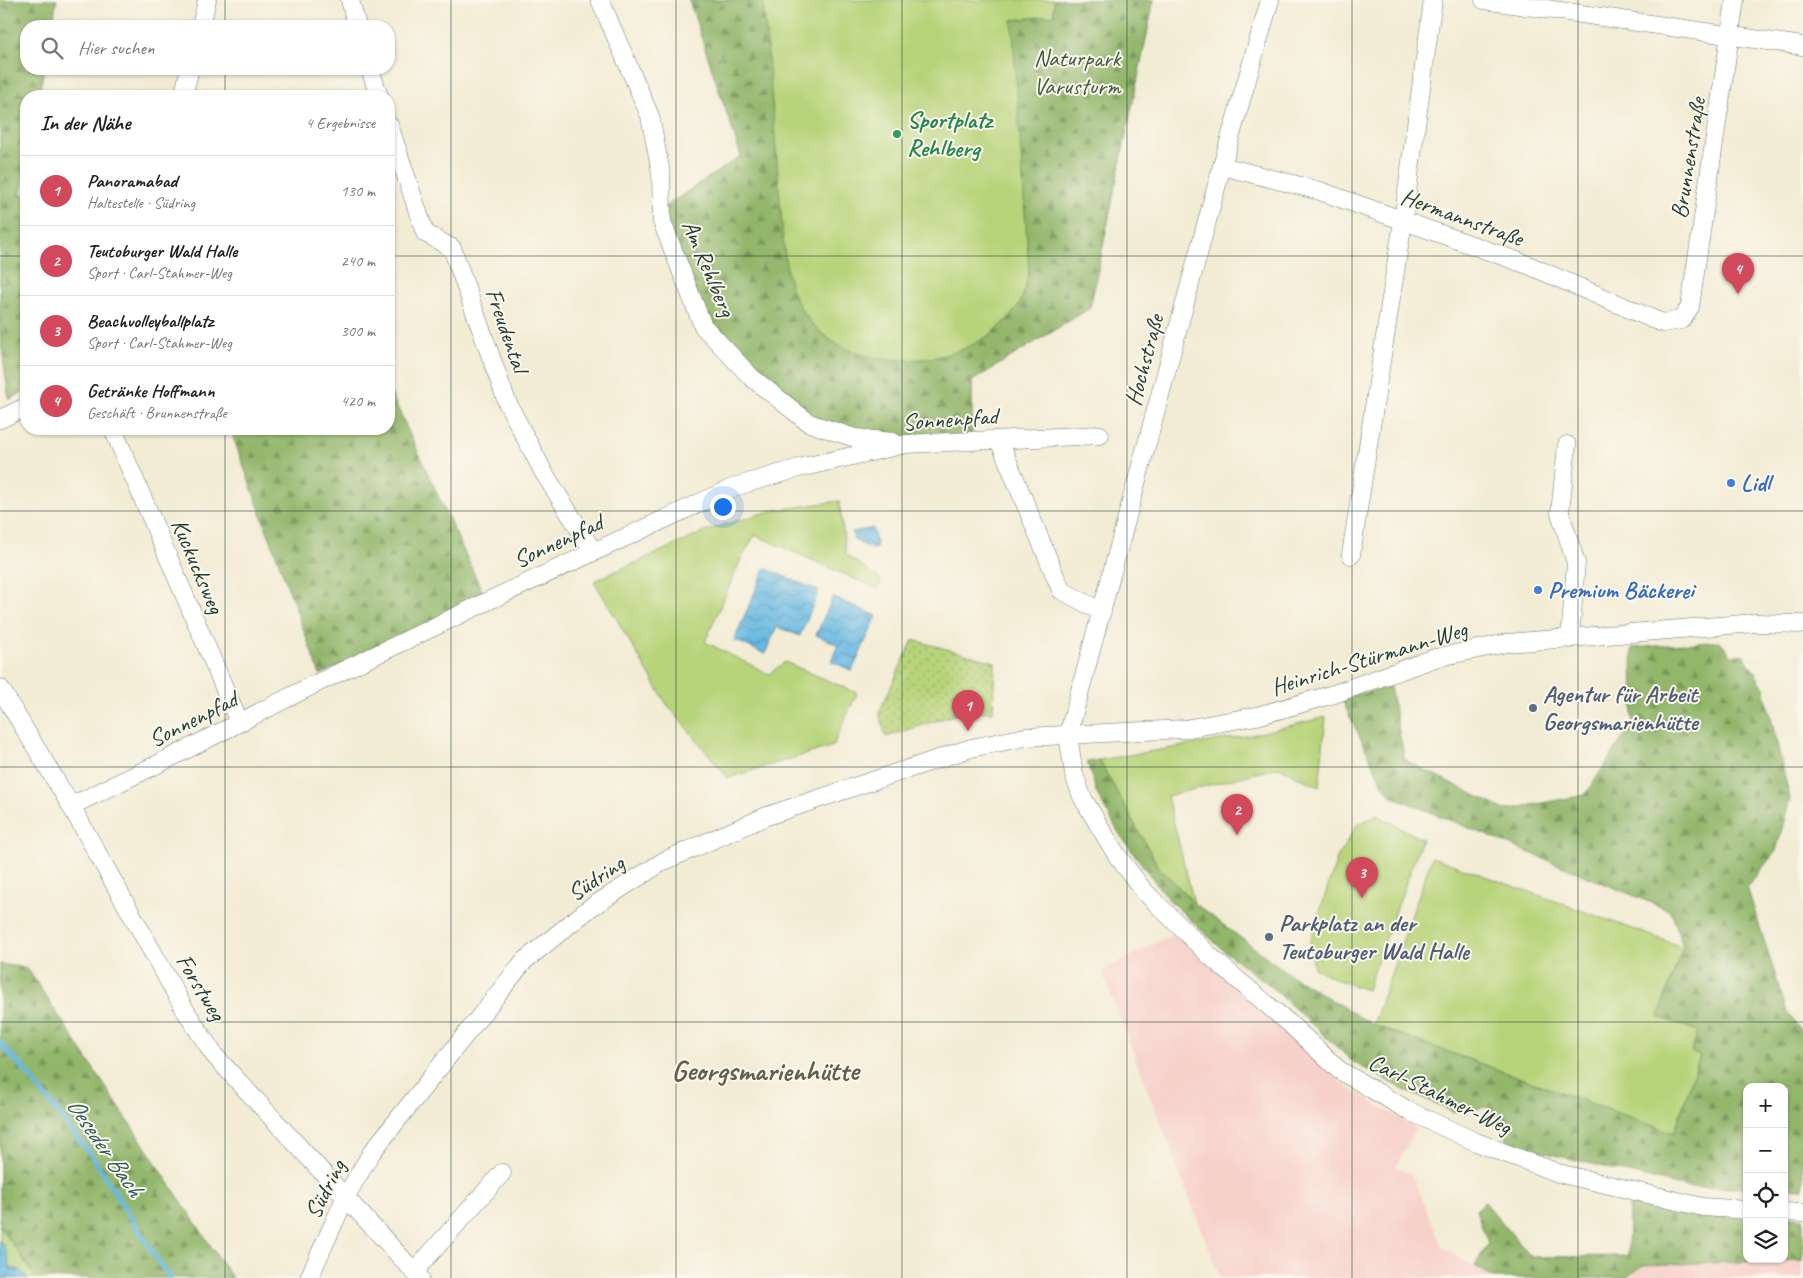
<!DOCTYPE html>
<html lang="de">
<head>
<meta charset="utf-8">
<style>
	:root { --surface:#fff; --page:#f6f6f6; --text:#222; --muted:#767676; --line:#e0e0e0; --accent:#d1495b }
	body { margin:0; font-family:Caveat,sans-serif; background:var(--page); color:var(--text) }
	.controls { position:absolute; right:15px; bottom:15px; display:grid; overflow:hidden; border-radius:10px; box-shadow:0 1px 4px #0004 }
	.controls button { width:45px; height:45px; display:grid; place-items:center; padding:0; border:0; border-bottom:1px solid var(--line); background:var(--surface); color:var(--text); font:25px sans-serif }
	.you { position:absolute; left:722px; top:506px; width:18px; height:18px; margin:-12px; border:4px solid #fff; border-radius:50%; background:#1a73e8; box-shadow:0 0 0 8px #1a73e833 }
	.badge { display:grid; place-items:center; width:32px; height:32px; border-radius:50%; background:var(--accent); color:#fff; font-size:16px; font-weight:700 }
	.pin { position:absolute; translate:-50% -41px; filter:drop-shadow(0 1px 2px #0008) }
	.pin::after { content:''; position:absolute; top:26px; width:18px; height:15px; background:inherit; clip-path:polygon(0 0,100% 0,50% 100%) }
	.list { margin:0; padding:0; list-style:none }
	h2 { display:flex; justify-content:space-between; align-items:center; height:65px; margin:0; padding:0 20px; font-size:21px }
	h2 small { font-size:16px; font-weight:400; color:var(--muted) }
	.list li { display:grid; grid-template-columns:32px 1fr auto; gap:15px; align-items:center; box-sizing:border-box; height:70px; padding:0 20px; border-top:1px solid var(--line) }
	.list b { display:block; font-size:19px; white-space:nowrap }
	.list p { margin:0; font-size:16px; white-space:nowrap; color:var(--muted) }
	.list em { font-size:16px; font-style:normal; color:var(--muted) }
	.icon { flex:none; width:28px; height:28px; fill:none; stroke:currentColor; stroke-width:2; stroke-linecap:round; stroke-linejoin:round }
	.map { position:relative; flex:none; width:1803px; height:1278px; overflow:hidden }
	.search { position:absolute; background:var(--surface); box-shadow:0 1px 4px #0004; left:20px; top:20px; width:375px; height:55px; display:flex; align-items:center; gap:12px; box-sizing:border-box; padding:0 18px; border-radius:20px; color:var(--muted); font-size:19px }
	.panel { position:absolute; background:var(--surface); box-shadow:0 1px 4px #0004; left:20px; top:90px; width:375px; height:345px; border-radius:20px }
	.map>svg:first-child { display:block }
</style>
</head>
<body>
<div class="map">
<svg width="1803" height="1278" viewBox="0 0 1803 1278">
	<defs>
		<pattern id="forest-firs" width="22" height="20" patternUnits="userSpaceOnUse" patternTransform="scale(1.25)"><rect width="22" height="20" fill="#92b66a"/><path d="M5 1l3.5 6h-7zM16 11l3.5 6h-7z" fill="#779558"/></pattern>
		<pattern id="park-dots" width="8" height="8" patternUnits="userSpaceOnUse" patternTransform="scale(1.25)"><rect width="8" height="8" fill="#b8d47a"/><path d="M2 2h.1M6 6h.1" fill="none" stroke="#95ad65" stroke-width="1.8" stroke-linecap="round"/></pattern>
		<pattern id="water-waves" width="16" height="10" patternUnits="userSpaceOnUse" patternTransform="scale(1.25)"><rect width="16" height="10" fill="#66b8e1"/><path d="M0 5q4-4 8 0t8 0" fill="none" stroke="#5397b7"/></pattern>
	</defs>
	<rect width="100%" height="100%" fill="#fbf7ec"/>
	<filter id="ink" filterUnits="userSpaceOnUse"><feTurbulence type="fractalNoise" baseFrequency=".02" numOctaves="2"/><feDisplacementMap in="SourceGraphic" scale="10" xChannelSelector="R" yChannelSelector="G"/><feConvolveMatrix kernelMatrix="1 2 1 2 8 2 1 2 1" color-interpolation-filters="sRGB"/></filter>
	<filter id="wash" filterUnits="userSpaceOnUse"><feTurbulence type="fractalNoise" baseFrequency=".0096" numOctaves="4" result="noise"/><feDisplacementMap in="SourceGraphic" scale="20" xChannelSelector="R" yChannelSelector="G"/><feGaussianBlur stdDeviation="1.12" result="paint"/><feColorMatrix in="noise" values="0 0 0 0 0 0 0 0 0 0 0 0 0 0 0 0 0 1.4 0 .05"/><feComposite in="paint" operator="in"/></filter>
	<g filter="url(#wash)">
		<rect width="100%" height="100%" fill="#f3ecd5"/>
		<path fill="#f7d0ca" d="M 1175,933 L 1342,1084 L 1416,1128 L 1396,1166 L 1412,1175 L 1442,1247 L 1493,1278 L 1220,1278 L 1102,971 Z
			M 1803,1260 L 1803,1278 L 1627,1278 L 1643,1265 Z"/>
		<path fill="#b8d47a" stroke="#6c8857" d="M 689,0 L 1154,0 L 1090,308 L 972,381 L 972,434 L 906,444 L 663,208 L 741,156 Z
			M 839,501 L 846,555 L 881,580 L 878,589 L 755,535 L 741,559 L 705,642 L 769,674 L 785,662 L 857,693 L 833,746 L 728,778 L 666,703 L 594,581 L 711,529 L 770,511 Z
			M 1326,717 L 1319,787 L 1279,767 L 1167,796 L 1194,903 L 1158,866 L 1099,760 L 1251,735 Z
			M 1377,815 L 1422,839 L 1367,990 L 1338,980 L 1314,968 L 1310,941 L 1338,856 L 1357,825 Z
			M 1432,857 L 1683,947 L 1658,1017 L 1698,1031 L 1700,1055 L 1674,1133 L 1373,1025 Z
			M 0,1226 L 1,1226 L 36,1278 L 0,1278 Z"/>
		<path fill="url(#forest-firs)" stroke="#587a4f" d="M 0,0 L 57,0 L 52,26 L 26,26 L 26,69 L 44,69 L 39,96 L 26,96 L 26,166 L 21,194 L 26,196 L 26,390 L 9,400 L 0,335 Z
			M 689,0 L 763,0 C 769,66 775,133 780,199 C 782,223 784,272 793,293 C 818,352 877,367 935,357 C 966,352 1003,332 1019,304 C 1024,295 1026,282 1029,272 L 1012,20 L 1054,15 L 1054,0 L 1154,0 L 1090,308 L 972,381 L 972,434 L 906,444 L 809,423 L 703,326 L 663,208 L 741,156 Z
			M 389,389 L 484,595 L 320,675 L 230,429 L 389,429 Z
			M 1720,641 L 1732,656 L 1743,654 L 1764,688 L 1790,799 L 1776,851 L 1747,887 L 1787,1012 L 1803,1034 L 1803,1189 L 1784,1188 L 1784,1087 L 1747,1087 L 1747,1188 L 1686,1187 L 1510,1144 L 1487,1107 L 1453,1112 L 1404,1090 L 1353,1062 L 1267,983 L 1223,950 L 1167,898 L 1120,835 L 1097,794 L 1087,762 L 1099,760 L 1158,866 L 1194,903 L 1292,976 L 1373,1025 L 1674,1133 L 1700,1055 L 1691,1052 L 1698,1031 L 1658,1017 L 1683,947 L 1671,911 L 1391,796 L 1383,785 L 1341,698 L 1390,687 L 1405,760 L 1505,810 L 1585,795 L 1633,723 L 1632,648 Z
			M 0,964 L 27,968 L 232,1278 L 36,1278 L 0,1226 Z
			M 1485,1202 L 1531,1257 L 1628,1256 L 1629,1205 L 1747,1214 L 1747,1259 L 1784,1259 L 1784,1216 L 1803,1218 L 1803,1260 L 1643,1265 L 1627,1278 L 1493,1278 L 1475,1266 L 1488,1243 L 1476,1210 Z"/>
		<path fill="url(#park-dots)" stroke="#6c8857" d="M 913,640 L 995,662 L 993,712 L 963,712 L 886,737 L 879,712 Z"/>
		<path fill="url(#water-waves)" stroke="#427a8a" d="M 873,528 L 877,548 L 871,549 L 854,540 L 852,532 Z
			M 765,568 L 819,591 L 800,636 L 777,627 L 765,654 L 734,640 Z
			M 833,597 L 877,616 L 852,671 L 831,661 L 838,645 L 816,635 Z
			M 0,1241 L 5,1247 L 10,1268 L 20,1270 L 28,1278 L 0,1278 Z"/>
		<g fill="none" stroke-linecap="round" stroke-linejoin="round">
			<path stroke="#66b8e1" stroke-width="5" d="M 0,1043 L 28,1074 L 94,1159 L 160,1264 L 171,1278"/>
		</g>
	</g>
	<g filter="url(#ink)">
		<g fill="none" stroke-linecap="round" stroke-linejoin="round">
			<g stroke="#697a6c" stroke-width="19">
				<path id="minor" d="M 350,0 L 357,26
					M 600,0 L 650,116 L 661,173 L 662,222 L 703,326 L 751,377 L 809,423 L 855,438 L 893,442
					M 1270,0 L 1222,166 L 1068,735 L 1074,774 L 1082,797 L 1116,854 L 1143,890 L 1212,958 L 1290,1024 L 1339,1070 L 1409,1111 L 1476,1142 L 1558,1173 L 1703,1207 L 1747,1210
					M 1484,0 L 1803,46
					M 201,26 L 207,0
					M 370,69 L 379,96
					M 183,96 L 190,69
					M 389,125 L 425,233 L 452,248 L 507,402 L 544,473 L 593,551
					M 1222,166 L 1320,191 L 1528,265 L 1655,320 L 1663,323 L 1681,320 L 1690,307 L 1735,0
					M 0,419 L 26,407
					M 113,429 L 239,722
					M 999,440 L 1061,590 L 1102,612
					M 1567,445 L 1560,513 L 1576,563 L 1570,639
					M 1351,555 L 1403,221 L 1433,0
					M 0,688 L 71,806 L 185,1010 L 214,1055 L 420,1278
					M 71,806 L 160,763 L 313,685 L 490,600 L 734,487 L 799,468 L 906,444 L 1100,435
					M 1784,1212 L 1803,1213
					M 414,1272 L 502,1173
					M 309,1278 L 346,1196 L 372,1152 L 524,961 L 590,908 L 664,861 L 767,816 L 971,748 L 1026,737 L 1184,729 L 1257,716 L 1334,694 L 1435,658 L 1507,643 L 1755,623 L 1803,624"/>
			</g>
			<use href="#minor" stroke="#fff" stroke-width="18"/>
		</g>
	</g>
	<path fill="none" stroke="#1f3d34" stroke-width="1" stroke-opacity="0.55" d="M 225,0 L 225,26M 451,0 L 451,1278M 676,0 L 676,1278M 902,0 L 902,1278M 1127,0 L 1127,1278M 1352,0 L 1352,1278M 1578,0 L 1578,1278M 225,69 L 225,96M 0,256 L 26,256M 389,256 L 1803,256M 225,429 L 225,1278M 0,511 L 1803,511M 0,767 L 1803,767M 0,1022 L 1803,1022"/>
	<circle fill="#2e9e5b" stroke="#fbf7ec" stroke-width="2" cx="897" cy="134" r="5"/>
	<g fill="#3f7fe0" stroke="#fbf7ec" stroke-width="2">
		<circle cx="1731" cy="483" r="5"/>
		<circle cx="1538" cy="590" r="5"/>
	</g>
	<g fill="#5c6f8a" stroke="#fbf7ec" stroke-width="2">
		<circle cx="1533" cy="708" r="5"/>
		<circle cx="1269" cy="937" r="5"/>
	</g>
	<g text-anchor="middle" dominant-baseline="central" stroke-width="4" stroke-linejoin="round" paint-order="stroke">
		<g font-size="24" fill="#3e5b42" stroke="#fbf7ec">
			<text x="1077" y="58">Naturpark<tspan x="1077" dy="28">Varusturm</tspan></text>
		</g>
		<g font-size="24" font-weight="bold" fill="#27864d" stroke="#fbf7ec" text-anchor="start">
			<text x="907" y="120">Sportplatz<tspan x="907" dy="28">Rehlberg</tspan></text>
		</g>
		<g font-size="24" fill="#1f3d34" stroke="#fbf7ec">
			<text transform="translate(1688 158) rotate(-81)">Brunnenstraße</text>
			<text transform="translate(1462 217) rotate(20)">Hermannstraße</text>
			<text transform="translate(709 268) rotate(67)">Am Rehlberg</text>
			<text transform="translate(507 330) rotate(71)">Freudental</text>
			<text transform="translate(1144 360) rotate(-75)">Hochstraße</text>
			<text transform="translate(950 419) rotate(-4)">Sonnenpfad</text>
			<text transform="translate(558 541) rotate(-25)">Sonnenpfad</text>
			<text transform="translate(198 566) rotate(67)">Kuckucksweg</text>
			<text transform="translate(1369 658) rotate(-17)">Heinrich-Stürmann-Weg</text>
			<text transform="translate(193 719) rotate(-27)">Sonnenpfad</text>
			<text transform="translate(596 878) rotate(-34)">Südring</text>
			<text transform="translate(201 987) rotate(59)">Forstweg</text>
			<text transform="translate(1440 1094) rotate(26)">Carl-Stahmer-Weg</text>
			<text transform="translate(325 1189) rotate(-63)">Südring</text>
		</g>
		<g font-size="24" font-weight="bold" fill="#366cbe" stroke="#fbf7ec" text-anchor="start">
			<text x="1741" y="483">Lidl</text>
			<text x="1548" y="590">Premium Bäckerei</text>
		</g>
		<g font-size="24" font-weight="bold" fill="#4e5e75" stroke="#fbf7ec" text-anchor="start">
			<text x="1543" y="694">Agentur für Arbeit<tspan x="1543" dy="28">Georgsmarienhütte</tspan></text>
			<text x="1279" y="923">Parkplatz an der<tspan x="1279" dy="28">Teutoburger Wald Halle</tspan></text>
		</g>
		<g font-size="25" font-style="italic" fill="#315c5f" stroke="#fbf7ec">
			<text transform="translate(105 1147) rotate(55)">Oeseder Bach</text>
		</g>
		<g font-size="29" font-weight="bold" fill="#606050" stroke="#fbf7ec">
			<text x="765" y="1070">Georgsmarienhütte</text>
		</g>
	</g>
</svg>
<div class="controls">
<button>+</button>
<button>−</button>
<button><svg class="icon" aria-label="locate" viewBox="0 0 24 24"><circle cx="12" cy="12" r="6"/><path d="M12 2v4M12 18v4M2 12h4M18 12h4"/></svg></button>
<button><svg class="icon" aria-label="layers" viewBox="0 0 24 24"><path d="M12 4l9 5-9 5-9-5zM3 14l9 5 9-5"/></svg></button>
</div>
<div class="you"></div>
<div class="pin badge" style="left:968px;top:731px">1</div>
<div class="pin badge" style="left:1237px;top:835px">2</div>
<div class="pin badge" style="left:1362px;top:898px">3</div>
<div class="pin badge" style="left:1738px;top:294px">4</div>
<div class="search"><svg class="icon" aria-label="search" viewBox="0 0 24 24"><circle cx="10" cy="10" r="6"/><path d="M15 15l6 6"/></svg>Hier suchen</div>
<section class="panel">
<h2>In der Nähe<small>4 Ergebnisse</small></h2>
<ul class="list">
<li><span class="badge">1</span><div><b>Panoramabad</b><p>Haltestelle · Südring</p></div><em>130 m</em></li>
<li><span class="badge">2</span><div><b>Teutoburger Wald Halle</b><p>Sport · Carl-Stahmer-Weg</p></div><em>240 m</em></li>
<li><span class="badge">3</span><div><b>Beachvolleyballplatz</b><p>Sport · Carl-Stahmer-Weg</p></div><em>300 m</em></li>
<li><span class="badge">4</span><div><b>Getränke Hoffmann</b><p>Geschäft · Brunnenstraße</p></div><em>420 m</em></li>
</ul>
</section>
</div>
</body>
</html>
